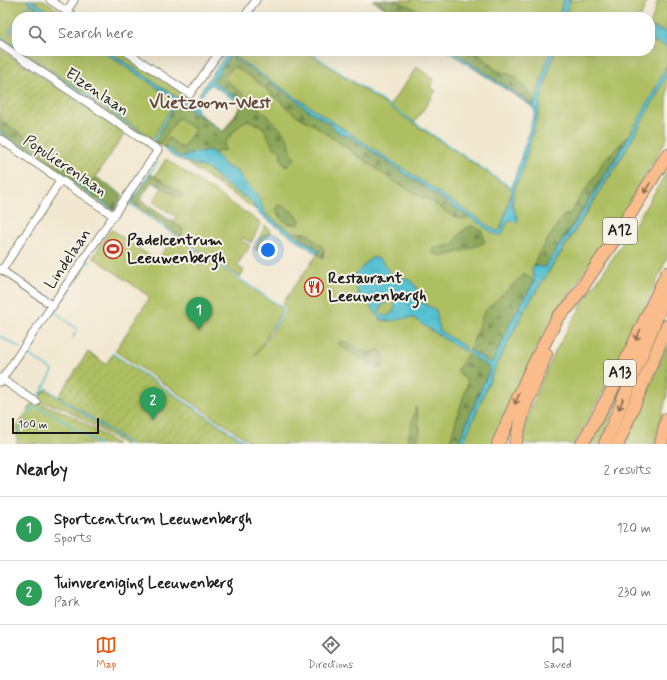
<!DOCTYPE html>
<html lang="en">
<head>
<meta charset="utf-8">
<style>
	:root { --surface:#fff; --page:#f6f6f6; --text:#202124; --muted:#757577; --line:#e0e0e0; --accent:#ea580c }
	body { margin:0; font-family:Mynerve,sans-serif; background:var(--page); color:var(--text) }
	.scale { position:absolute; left:12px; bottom:10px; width:87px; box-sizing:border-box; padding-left:4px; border:2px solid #1c1c1c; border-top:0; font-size:11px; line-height:14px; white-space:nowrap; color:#1c1c1c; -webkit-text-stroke:3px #f7f3e8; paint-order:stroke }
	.you { position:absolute; left:268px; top:250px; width:14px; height:14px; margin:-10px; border:3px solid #fff; border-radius:50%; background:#1a73e8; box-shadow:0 0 0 6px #1a73e833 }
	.badge { display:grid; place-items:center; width:26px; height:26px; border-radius:50%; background:var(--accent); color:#fff; font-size:13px; font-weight:700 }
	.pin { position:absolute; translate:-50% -33px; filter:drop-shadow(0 1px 2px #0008) }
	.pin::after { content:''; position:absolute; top:21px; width:14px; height:12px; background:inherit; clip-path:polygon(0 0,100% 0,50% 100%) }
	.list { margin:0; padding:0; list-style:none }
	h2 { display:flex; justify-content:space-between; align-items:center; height:52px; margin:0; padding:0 16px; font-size:17px }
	h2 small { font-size:13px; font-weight:400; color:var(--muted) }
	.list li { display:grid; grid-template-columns:26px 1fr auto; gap:12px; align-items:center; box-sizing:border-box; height:64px; padding:0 16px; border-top:1px solid var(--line) }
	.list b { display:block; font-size:15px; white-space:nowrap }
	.list p { margin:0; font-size:13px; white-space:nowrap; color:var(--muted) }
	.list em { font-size:13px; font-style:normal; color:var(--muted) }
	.icon { flex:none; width:22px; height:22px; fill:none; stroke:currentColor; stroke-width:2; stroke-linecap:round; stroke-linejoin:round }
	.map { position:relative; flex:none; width:667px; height:444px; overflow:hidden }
	.search { position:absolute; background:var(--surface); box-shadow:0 4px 16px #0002; left:12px; right:12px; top:12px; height:44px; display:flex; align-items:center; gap:10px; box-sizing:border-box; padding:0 14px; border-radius:16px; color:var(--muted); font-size:15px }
	.sheet { height:180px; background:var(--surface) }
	nav { display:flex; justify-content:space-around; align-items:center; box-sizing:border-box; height:56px; border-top:1px solid var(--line); background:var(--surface); font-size:11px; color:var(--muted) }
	nav a { display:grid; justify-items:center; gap:2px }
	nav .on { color:var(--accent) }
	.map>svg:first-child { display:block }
</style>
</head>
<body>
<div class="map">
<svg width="667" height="444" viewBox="0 0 667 444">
	<defs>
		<pattern id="forest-firs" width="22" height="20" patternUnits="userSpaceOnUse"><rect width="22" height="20" fill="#8aa658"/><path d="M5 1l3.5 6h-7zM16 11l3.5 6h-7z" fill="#708648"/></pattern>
		<pattern id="garden-furrows" width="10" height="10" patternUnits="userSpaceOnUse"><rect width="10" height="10" fill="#aebf62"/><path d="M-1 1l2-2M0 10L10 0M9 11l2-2" fill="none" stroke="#95a454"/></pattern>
		<pattern id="water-ripples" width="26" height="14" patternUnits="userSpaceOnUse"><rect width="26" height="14" fill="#57c1d2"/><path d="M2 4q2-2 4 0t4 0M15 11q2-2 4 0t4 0" fill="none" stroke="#4ba5b4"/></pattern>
	</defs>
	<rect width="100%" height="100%" fill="#f7f3e8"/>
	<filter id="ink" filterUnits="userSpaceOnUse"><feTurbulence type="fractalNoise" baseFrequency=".025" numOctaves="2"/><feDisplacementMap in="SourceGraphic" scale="8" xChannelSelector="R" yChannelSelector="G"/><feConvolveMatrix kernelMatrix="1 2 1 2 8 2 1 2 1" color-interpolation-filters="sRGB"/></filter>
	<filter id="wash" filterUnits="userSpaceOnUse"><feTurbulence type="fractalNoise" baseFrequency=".012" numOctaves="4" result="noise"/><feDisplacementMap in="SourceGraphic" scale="16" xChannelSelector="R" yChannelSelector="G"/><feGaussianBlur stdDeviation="0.9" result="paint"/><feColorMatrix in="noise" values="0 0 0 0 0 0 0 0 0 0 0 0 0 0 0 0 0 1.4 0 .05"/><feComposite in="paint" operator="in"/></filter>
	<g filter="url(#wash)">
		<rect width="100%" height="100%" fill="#f2e8d1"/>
		<path fill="#aebf62" stroke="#656e3f" d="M 0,0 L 26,0 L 28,2 L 29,4 L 19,17 L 17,17 L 17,20 L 8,33 L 10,34 L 17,24 L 17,47 L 0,36 Z
			M 32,0 L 44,0 L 69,17 L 57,17 Z
			M 372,0 L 647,0 L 641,17 L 398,17 Z
			M 658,0 L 667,0 L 667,33 L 650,26 Z
			M 31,5 L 33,5 L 51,17 L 22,17 Z
			M 650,33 L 667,40 L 667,69 L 626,146 L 541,277 L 505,341 L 460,444 L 253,444 L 115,351 L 150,297 L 93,257 L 111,229 L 157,261 L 174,235 L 283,309 L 254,357 L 287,310 L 282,304 L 319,252 L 160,145 L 156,146 L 0,42 L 0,38 L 159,145 L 154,141 L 177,101 L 223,132 L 242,104 L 209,81 L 232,51 L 306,51 L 513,190 L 500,231 L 495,231 L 497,234 L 502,232 L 536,108 L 450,51 L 650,51 Z
			M 22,51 L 102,51 L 174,99 L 174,102 L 154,137 L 152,138 Z
			M 108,51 L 119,51 L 196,102 L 187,104 Z
			M 417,67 L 434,80 L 430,87 L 436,91 L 415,122 L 389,106 Z
			M 667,73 L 667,139 L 621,215 L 542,336 L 494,444 L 463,444 L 494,370 L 525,309 L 618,164 Z
			M 0,133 L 95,196 L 112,209 L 116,210 L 112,211 L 0,136 Z
			M 166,159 L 261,223 L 251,243 L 243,238 L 241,240 L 250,246 L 237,265 L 244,271 L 240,277 L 181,237 L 183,229 L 173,222 L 177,217 L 153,202 L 162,187 L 180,198 L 178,191 L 155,176 Z
			M 667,171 L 667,258 L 621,360 L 574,444 L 521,444 C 545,337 616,263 667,171 Z
			M 265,226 L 271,230 L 258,251 L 255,249 Z
			M 652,316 L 600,444 L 588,444 L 608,410 Z
			M 667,345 L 667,395 L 654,444 L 626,444 Z
			M 47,390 L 127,444 L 123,444 L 64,408 L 37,401 L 44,391 Z
			M 33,402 L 59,410 L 76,418 L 117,444 L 17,444 L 17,428 Z"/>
		<path fill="url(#forest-firs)" stroke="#53613a" d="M 375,0 C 398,0 407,2 425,17 L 401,17 Z
			M 452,51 L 476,52 L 497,71 L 514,76 L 536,100 L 534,106 Z
			M 230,55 L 292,97 L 309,111 L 329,123 L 338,132 L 352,138 L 469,217 L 462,219 L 454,217 L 432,202 L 395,182 L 314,125 L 297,116 L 254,79 L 234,66 L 224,78 C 242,94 272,117 286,136 C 291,143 290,152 295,159 L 286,167 L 280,157 L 281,151 L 273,147 L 263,127 L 248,120 C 241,122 227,139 224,145 L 226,150 L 222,151 L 218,150 L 216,154 L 208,150 L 180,157 L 167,147 L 163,147 L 169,138 L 182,148 L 195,130 L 178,118 L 160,145 L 154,141 L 177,101 L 224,132 L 244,103 L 213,81 Z
			M 0,119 L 93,181 L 96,177 L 123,195 L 115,209 L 0,131 Z
			M 631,133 L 545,267 L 534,266 L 537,256 L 563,216 L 571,212 L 599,170 L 604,160 Z
			M 151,174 L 183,194 L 180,198 L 152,182 L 140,200 L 183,229 L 181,237 L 131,203 Z
			M 279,205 C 286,206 296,214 300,220 L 299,224 C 289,227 279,219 276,210 Z
			M 470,226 L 475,227 L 482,231 L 485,242 C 473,247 444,261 433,253 L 433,248 L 452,245 L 462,231 Z
			M 291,232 L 307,233 L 324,249 L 323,258 L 318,255 L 320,251 Z
			M 525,273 L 534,282 L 512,320 L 493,362 L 488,362 L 470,350 L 484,312 Z
			M 340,341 L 347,342 L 367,353 L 380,350 L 383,355 L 383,367 L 379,369 L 339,345 Z
			M 468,353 L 490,368 L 458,444 L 449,444 L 468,382 L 457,371 Z
			M 416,407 L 420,431 L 416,444 L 406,444 Z"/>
		<path fill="url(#garden-furrows)" stroke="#656e3f" d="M 0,49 L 125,133 L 93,181 L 0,120 Z
			M 88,352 L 106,364 L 113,354 L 247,444 L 131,444 L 59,396 Z"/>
		<path fill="url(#water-ripples)" stroke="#3a6e77" fill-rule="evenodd" d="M 26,0 L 32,0 L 57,17 C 47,17 33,6 26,0 Z
			M 563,0 L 570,0 L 565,17 L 559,17 Z
			M 650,26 L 667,33 L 667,47 L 650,40 Z
			M 102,51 L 108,51 L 187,104 L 196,102 L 197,112 L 221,130 L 177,101 L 174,103 L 174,99 Z
			M 228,51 L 232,51 L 231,54 L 498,232 L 501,229 L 512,190 L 512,187 L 535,112 L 534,108 L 447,51 L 452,51 L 534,106 L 550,51 L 555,51 L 541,97 L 539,112 L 520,178 L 516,184 L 512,204 L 518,220 L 515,223 L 512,220 L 508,221 L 502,235 L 496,235 L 352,138 L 338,132 L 329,123 L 309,111 L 292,97 L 230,55 L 213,81 L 243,103 L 242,105 L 211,84 L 200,97 L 199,94 Z
			M 667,65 L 667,73 L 660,89 L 630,143 L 525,309 L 494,370 L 463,444 L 458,444 L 490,368 L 468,353 L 470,350 L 488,362 L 493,362 L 512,320 L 534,282 L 532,269 L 534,266 L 545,267 C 589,202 633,136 667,65 Z
			M 166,147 L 180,157 L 208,150 L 216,154 L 224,165 L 238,172 L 244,182 L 256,193 L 266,215 L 319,251 L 317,254 L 259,214 L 251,201 L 225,184 L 208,169 L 176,158 L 165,150 Z
			M 371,258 L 376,258 L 381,260 L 391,274 L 408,279 L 415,285 L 423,303 L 436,310 L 440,331 L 467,348 L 465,352 L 423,325 L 414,318 L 406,318 L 391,321 L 381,320 L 371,307 L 361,299 L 353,279 L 354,276 ZM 391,300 L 395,305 C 395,314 384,321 379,311 C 381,306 386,301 391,300 Z"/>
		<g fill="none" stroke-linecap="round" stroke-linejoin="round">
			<path stroke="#57c1d2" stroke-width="1.5" d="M 21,17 L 30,4
				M 10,32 L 17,22
				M 0,37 L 17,48
				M 21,51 L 154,141 L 175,102
				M 308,51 L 512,188
				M 0,132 L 94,196
				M 158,161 L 129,204 L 284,309 L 272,329
				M 100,200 L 113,209
				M 120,215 L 123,211
				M 88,264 L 91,260
				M 81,274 L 85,267
				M 73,285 L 79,277
				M 63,299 L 70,290
				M 61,304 L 55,312 L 77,329 L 73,338
				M 0,336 L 20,348
				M 25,352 L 53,371 L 38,398
				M 112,353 L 249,444
				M 44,387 L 129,444
				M 72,427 L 99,444
				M 19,432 L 33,407 L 48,412 L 70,425"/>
		</g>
	</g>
	<g filter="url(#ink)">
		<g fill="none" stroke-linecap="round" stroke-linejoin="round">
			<g stroke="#878276" stroke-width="9">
				<path id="minor" d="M 50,0 L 75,17
					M 67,11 L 74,0
					M 244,17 L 256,0
					M 0,44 L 158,150 L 0,382
					M 125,51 L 190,94 L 220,51
					M 0,139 L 114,216
					M 0,269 L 53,306
					M 2,270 L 61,180
					M 0,378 L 36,402"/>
			</g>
			<g stroke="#878276" stroke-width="14">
				<path id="motorway" d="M 498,444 L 528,375 L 558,317 L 570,305 L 614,240 L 667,155
					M 515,444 L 524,410 L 546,354
					M 582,444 L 611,392 L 667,273
					M 605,444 L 667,292
					M 618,444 L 667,326
					M 661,444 L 667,419"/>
			</g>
			<use href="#minor" stroke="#fff" stroke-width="7"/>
			<use href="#motorway" stroke="#f9bc8a" stroke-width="12"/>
		</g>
		<defs><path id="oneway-shaft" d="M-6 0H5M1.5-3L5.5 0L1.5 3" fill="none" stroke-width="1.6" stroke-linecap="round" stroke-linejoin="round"/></defs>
		<g stroke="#8a6c53">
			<use href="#oneway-shaft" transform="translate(647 188) rotate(122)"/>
			<use href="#oneway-shaft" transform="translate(638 335) rotate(114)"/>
			<use href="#oneway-shaft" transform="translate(517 399) rotate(114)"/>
			<use href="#oneway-shaft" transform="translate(621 404) rotate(112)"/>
		</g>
	</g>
	<defs>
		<g id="stadium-ring" transform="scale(1)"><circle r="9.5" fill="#f7f3e8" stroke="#c8321e" stroke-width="1.5"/><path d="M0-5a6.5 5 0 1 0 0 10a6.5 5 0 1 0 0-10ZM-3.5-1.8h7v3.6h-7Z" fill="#c8321e"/></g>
		<g id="restaurant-ring" transform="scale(1)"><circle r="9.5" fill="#f7f3e8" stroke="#c8321e" stroke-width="1.5"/><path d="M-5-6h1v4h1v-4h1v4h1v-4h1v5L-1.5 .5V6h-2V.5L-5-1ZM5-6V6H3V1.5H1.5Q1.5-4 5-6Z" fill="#c8321e"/></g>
	</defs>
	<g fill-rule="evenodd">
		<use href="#stadium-ring" x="113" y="249"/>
		<use href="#restaurant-ring" x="314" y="287"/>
	</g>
	<g text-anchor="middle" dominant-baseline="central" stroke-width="4" stroke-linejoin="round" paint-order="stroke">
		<g fill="#f7f3e8" stroke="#5e5c59" stroke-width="1">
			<rect x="603" y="218" width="34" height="26" rx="3"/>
			<rect x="604" y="360" width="32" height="26" rx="3"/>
		</g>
		<g font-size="15" font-weight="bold" fill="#1c1c1c">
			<text x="620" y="231">A12</text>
			<text x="620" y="373">A13</text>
		</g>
		<g font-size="16" fill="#1c1c1c" stroke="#f7f3e8">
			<text transform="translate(97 92) rotate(34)">Elzenlaan</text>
			<text transform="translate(65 166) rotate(34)">Populierenlaan</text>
			<text transform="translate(68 259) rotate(-56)">Lindelaan</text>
		</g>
		<g font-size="16" font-weight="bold" fill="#1c1c1c" stroke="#f7f3e8" text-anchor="start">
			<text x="127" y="240">Padelcentrum<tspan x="127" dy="18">Leeuwenbergh</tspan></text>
			<text x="328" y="278">Restaurant<tspan x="328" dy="18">Leeuwenbergh</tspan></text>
		</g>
		<g font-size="17" font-weight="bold" fill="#62493e" stroke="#f7f3e8">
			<text x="210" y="103">Vlietzoom-West</text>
		</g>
	</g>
</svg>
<div class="scale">100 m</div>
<div class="you"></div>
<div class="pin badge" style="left:199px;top:330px;background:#2e9e5b">1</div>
<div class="pin badge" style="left:153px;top:420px;background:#2e9e5b">2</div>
<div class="search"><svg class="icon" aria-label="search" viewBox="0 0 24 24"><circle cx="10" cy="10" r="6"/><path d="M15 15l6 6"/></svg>Search here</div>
</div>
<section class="sheet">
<h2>Nearby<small>2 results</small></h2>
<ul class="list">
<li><span class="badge" style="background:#2e9e5b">1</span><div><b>Sportcentrum Leeuwenbergh</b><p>Sports</p></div><em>120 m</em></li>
<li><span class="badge" style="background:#2e9e5b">2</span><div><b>Tuinvereniging Leeuwenberg</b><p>Park</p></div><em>230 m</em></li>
</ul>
</section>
<nav>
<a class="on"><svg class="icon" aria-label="map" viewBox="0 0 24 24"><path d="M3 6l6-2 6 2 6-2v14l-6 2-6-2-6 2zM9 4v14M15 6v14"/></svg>Map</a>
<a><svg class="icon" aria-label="directions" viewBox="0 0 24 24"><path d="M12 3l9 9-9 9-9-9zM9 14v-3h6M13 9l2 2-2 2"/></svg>Directions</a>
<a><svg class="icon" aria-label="saved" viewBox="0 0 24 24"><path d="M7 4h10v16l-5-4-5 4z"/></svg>Saved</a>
</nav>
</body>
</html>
